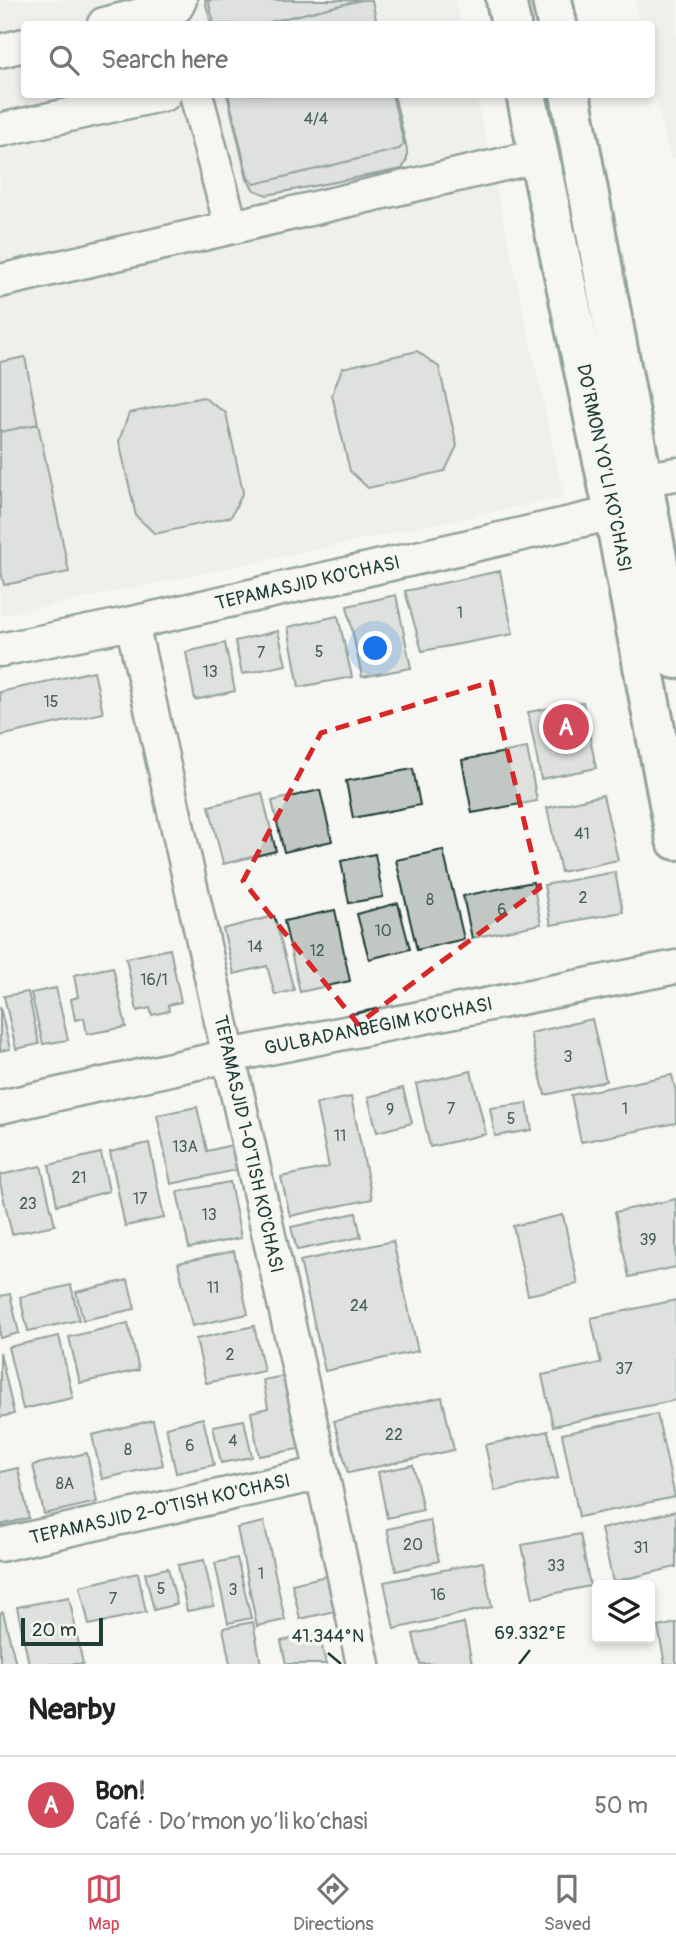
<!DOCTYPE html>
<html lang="en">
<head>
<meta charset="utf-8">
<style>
	:root { --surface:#fff; --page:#f2f2f2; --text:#222; --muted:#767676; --line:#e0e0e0; --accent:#d1495b }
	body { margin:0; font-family:Pangolin,sans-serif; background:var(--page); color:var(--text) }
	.controls { position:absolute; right:21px; bottom:21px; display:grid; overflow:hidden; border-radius:7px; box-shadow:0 4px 10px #0003 }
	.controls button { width:63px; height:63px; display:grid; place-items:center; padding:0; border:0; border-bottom:2px solid var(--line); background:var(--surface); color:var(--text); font:35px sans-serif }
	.scale { position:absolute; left:21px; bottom:18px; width:82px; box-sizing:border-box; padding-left:7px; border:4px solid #1f3d34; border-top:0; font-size:19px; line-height:24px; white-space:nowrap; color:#1f3d34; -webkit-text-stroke:5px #f6f6f2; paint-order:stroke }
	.you { position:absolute; left:376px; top:649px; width:24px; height:24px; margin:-18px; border:5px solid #fff; border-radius:50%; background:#1a73e8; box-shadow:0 0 0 10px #1a73e833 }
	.badge { display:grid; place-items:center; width:46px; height:46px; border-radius:50%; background:var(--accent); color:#fff; font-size:23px; font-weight:700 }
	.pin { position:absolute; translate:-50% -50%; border:4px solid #fff; box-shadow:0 2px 7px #0006 }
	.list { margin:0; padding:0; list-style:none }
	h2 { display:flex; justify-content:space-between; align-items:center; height:91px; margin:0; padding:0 28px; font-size:30px }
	h2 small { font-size:23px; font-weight:400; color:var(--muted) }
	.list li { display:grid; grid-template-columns:46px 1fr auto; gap:21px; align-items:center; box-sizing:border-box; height:98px; padding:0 28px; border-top:2px solid var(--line) }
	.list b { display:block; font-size:26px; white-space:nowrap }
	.list p { margin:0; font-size:23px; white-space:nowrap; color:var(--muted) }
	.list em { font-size:23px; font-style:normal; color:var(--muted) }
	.icon { flex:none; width:38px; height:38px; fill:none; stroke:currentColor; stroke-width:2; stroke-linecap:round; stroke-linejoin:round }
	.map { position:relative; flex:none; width:676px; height:1664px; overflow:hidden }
	.search { position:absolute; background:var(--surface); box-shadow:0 4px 10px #0003; left:21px; right:21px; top:21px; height:77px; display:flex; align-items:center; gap:18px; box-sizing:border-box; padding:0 24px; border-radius:7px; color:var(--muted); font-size:26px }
	.sheet { height:189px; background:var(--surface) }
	nav { display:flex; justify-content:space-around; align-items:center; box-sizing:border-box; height:98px; border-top:2px solid var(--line); background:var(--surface); font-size:19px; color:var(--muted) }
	nav a { display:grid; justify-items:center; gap:4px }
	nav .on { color:var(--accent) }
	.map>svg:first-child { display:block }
</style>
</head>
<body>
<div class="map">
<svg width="676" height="1664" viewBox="0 0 676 1664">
	<rect width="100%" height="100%" fill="#f6f6f2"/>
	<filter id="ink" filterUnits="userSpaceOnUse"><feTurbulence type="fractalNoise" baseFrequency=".0143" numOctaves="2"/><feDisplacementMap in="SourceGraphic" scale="14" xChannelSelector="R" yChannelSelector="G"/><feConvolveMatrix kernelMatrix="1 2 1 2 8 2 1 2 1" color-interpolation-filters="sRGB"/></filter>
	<g filter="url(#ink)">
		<path fill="#e6e8e4" d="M 0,0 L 456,0 L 461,24 L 24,24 L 24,94 L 476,95 L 564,497 L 0,616 Z
			M 635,0 L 676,0 L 676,157 L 670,159 L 652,76 L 652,24 L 640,24 Z"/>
		<path fill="#c1c8c3" stroke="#1f3d34" stroke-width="2" d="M 205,0 L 372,0 L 377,24 L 211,24 Z
			M 208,0 L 362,0 L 261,24 L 214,24 Z
			M 227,94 L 394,94 L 407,149 L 407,159 L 402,169 L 267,195 L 254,190 L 247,179 Z
			M 228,94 L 392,94 L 404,144 L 399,149 L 255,184 L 248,178 Z
			M 417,351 L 439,367 L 457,446 L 445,471 L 368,488 L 350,471 L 332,395 L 342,368 Z
			M 25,357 L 38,424 L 0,432 L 0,362 Z
			M 203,397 L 226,413 L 243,492 L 231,517 L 155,534 L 136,516 L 119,441 L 129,413 Z
			M 38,424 L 69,572 L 4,585 L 0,566 L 0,432 Z
			M 500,571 L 513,634 L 422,651 L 405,591 Z
			M 396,595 L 411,668 L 362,677 L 347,606 Z
			M 338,616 L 352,677 L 299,687 L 288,627 Z
			M 278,631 L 286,665 L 242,674 L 235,641 Z
			M 225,643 L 235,691 L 195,700 L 186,652 Z
			M 94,671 L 103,713 L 0,736 L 0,692 Z
			M 583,702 L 596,768 L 541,779 L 528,712 Z
			M 527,748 L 537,801 L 472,813 L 462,760 Z
			M 413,769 L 420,805 L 353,818 L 346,781 Z
			M 320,790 L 332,841 L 284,852 L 272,801 Z
			M 262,793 L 276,851 L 223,864 L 209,806 Z
			M 603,795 L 618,860 L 561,872 L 547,808 Z
			M 443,850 L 464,939 L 417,950 L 396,860 Z
			M 375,854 L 383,897 L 349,903 L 341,861 Z
			M 615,872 L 623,912 L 551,925 L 544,885 Z
			M 533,882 L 541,924 L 472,938 L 463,896 Z
			M 398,903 L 410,949 L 369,959 L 357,914 Z
			M 335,910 L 350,981 L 300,992 L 284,921 Z
			M 274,916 L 294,990 L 275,995 L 267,966 L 234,974 L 223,929 Z
			M 170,949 L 181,1002 L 168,1005 L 169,1011 L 152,1015 L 150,1008 L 137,1011 L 126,958 Z
			M 113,967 L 126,1027 L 87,1034 L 84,1018 L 75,1020 L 71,999 L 78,997 L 74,975 Z
			M 56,988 L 68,1040 L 43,1044 L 31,993 Z
			M 28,992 L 39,1044 L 16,1049 L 4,996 Z
			M 0,1007 L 10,1049 L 0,1051 Z
			M 592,1019 L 606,1081 L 545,1095 L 530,1033 Z
			M 471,1071 L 486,1134 L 430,1147 L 416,1084 Z
			M 672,1075 L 676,1092 L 676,1123 L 581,1142 L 571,1095 Z
			M 403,1088 L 412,1123 L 377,1132 L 368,1097 Z
			M 351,1097 L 372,1199 L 290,1216 L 281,1177 L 329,1167 L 316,1104 Z
			M 527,1103 L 532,1130 L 495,1136 L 490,1108 Z
			M 197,1107 L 207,1151 L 236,1144 L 241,1169 L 171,1184 L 157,1115 Z
			M 149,1143 L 164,1218 L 125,1226 L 110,1152 Z
			M 101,1153 L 109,1191 L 57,1205 L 49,1165 Z
			M 41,1166 L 55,1225 L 12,1234 L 0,1183 L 0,1175 Z
			M 230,1182 L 241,1238 L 189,1248 L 177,1192 Z
			M 676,1199 L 676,1267 L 629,1277 L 615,1212 Z
			M 356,1213 L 361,1237 L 297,1250 L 291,1227 Z
			M 563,1215 L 578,1284 L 528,1295 L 513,1226 Z
			M 393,1241 L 418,1351 L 325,1371 L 300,1261 Z
			M 234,1251 L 248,1314 L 192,1326 L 178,1263 Z
			M 128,1280 L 135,1309 L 83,1320 L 76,1292 Z
			M 71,1285 L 79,1320 L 28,1331 L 20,1297 Z
			M 10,1294 L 19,1333 L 0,1338 L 0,1296 Z
			M 676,1300 L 676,1400 L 553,1426 L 542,1375 L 601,1363 L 591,1318 Z
			M 128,1323 L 139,1370 L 80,1383 L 69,1337 Z
			M 254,1326 L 264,1371 L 206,1383 L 196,1339 Z
			M 59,1336 L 73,1398 L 23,1409 L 8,1347 Z
			M 0,1352 L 14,1414 L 0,1417 Z
			M 290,1375 L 304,1448 L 259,1456 L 251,1412 L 268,1408 L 263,1380 Z
			M 442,1397 L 454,1450 L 348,1473 L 334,1421 Z
			M 657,1414 L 675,1497 L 579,1517 L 562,1434 Z
			M 203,1418 L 214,1465 L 176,1473 L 166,1427 Z
			M 153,1420 L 163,1465 L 102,1479 L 92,1435 Z
			M 244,1420 L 252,1457 L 221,1463 L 213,1426 Z
			M 548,1431 L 558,1478 L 495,1491 L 485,1445 Z
			M 87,1453 L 97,1502 L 44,1514 L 33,1465 Z
			M 413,1465 L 423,1510 L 387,1518 L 378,1472 Z
			M 18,1468 L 29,1518 L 0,1525 L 0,1472 Z
			M 676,1511 L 676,1567 L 613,1582 L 601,1529 Z
			M 430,1520 L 439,1561 L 396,1571 L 387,1529 Z
			M 264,1522 L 285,1620 L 257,1626 L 237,1528 Z
			M 580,1534 L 590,1586 L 533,1598 L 522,1545 Z
			M 237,1558 L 251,1618 L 228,1623 L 215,1563 Z
			M 204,1560 L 214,1606 L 187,1611 L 178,1565 Z
			M 483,1562 L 492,1607 L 394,1629 L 384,1582 Z
			M 168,1568 L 177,1604 L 154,1610 L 145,1573 Z
			M 138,1573 L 146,1612 L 89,1625 L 80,1586 Z
			M 335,1574 L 344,1609 L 300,1619 L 292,1584 Z
			M 69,1597 L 83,1664 L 29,1664 L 17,1607 Z
			M 3,1612 L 16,1664 L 0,1664 L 0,1613 Z
			M 253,1622 L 261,1664 L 230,1664 L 223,1628 Z
			M 464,1623 L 472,1664 L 420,1664 L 413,1634 Z
			M 676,1623 L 676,1664 L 665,1664 L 658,1627 Z
			M 319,1633 L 326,1664 L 286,1664 L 281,1641 Z"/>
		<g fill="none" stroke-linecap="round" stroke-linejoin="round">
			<g stroke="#1f3d34" stroke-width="37">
				<g id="minor">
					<path d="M 104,24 L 177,6 L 180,0"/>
					<path d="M 0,51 L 24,45"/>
					<path d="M 196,94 L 231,226"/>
					<path d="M 0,130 L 165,94"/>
					<path d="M 0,281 L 539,156"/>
					<path d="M 619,483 L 676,474"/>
					<path id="s1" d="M 132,623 L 322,1473 L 363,1664"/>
					<path id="s2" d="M 0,650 L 132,623 L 614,513"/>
					<path id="s3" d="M 0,1107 L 229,1056 L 676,967"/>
					<path id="s4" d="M 0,1545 L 322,1473"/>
				</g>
			</g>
			<g stroke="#1f3d34" stroke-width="44">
				<g id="major">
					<path d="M 506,0 L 511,24"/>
					<path d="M 552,0 L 557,24"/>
					<path id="s5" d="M 526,94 L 614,513 L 676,840"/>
					<path d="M 570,94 L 676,659"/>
				</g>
			</g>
			<use href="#minor" stroke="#f6f6f2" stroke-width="32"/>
			<use href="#major" stroke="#f6f6f2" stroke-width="38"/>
		</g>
	</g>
	<path d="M0 0H676V1664H0ZM 491,682 L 540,888 L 358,1024 L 243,881 L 321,733 Z" fill="#f6f6f2" fill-opacity=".55" fill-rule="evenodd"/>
	<path fill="none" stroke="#d62828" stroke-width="5" stroke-dasharray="14 9" stroke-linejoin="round" d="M 491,682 L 540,888 L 358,1024 L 243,881 L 321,733 Z"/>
	<path fill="none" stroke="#1f3d34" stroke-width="2.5" d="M 328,1653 L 341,1664M 519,1664 L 530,1650"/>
	<g text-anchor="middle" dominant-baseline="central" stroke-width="7" stroke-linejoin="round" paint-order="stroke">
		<g font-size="16" fill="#486058">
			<text x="316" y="119">4/4</text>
			<text x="460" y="613">1</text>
			<text x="319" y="652">5</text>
			<text x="261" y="653">7</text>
			<text x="210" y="672">13</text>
			<text x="51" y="702">15</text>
			<text x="582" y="834">41</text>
			<text x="583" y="898">2</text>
			<text x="430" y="900">8</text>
			<text x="502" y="910">6</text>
			<text x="383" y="931">10</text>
			<text x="255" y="947">14</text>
			<text x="317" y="951">12</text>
			<text x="154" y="980">16/1</text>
			<text x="568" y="1057">3</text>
			<text x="451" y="1109">7</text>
			<text x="625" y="1109">1</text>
			<text x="390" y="1110">9</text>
			<text x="511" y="1119">5</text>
			<text x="340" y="1136">11</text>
			<text x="185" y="1147">13A</text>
			<text x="79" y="1178">21</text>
			<text x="140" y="1199">17</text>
			<text x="28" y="1204">23</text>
			<text x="209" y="1215">13</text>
			<text x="648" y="1240">39</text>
			<text x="213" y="1288">11</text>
			<text x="359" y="1306">24</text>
			<text x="230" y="1355">2</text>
			<text x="624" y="1369">37</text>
			<text x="394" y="1435">22</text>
			<text x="233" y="1441">4</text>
			<text x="190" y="1446">6</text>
			<text x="128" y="1450">8</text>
			<text x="65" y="1484">8A</text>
			<text x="413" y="1545">20</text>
			<text x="641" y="1548">31</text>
			<text x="556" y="1566">33</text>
			<text x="261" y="1574">1</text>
			<text x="161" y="1589">5</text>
			<text x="233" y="1590">3</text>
			<text x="438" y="1595">16</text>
			<text x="113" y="1599">7</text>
		</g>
		<g font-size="19" fill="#1f3d34" stroke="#f6f6f2">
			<text stroke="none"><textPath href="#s5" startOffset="382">DO‘RMON YO‘LI KO‘CHASI</textPath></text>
			<text stroke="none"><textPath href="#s2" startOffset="315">TEPAMASJID KO'CHASI</textPath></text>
			<text stroke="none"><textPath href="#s3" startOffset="387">GULBADANBEGIM KO'CHASI</textPath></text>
			<text stroke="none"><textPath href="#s1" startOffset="534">TEPAMASJID 1-O'TISH KO'CHASI</textPath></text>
			<text stroke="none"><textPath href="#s4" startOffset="164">TEPAMASJID 2-O'TISH KO'CHASI</textPath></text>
		</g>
	</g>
	<g font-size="18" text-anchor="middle" fill="#1f3d34" stroke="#f6f6f2" stroke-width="7" stroke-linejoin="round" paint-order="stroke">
		<text x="530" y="1639">69.332°E</text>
		<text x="328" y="1642">41.344°N</text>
	</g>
</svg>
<div class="controls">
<button><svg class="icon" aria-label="layers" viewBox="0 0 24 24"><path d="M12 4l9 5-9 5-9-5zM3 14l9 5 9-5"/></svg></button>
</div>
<div class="scale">20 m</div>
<div class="you"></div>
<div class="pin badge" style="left:566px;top:727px">A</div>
<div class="search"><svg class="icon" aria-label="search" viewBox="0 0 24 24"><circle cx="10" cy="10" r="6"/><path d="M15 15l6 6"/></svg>Search here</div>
</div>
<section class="sheet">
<h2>Nearby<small></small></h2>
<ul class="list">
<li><span class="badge">A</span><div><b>Bon!</b><p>Café · Do‘rmon yo‘li ko‘chasi</p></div><em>50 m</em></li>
</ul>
</section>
<nav>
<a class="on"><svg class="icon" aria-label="map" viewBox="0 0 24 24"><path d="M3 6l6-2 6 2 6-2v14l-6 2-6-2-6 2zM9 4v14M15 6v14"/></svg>Map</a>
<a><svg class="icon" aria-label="directions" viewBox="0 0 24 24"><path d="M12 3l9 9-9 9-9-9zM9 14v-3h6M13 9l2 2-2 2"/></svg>Directions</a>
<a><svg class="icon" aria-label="saved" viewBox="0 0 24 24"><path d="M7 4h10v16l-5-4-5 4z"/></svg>Saved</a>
</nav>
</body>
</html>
